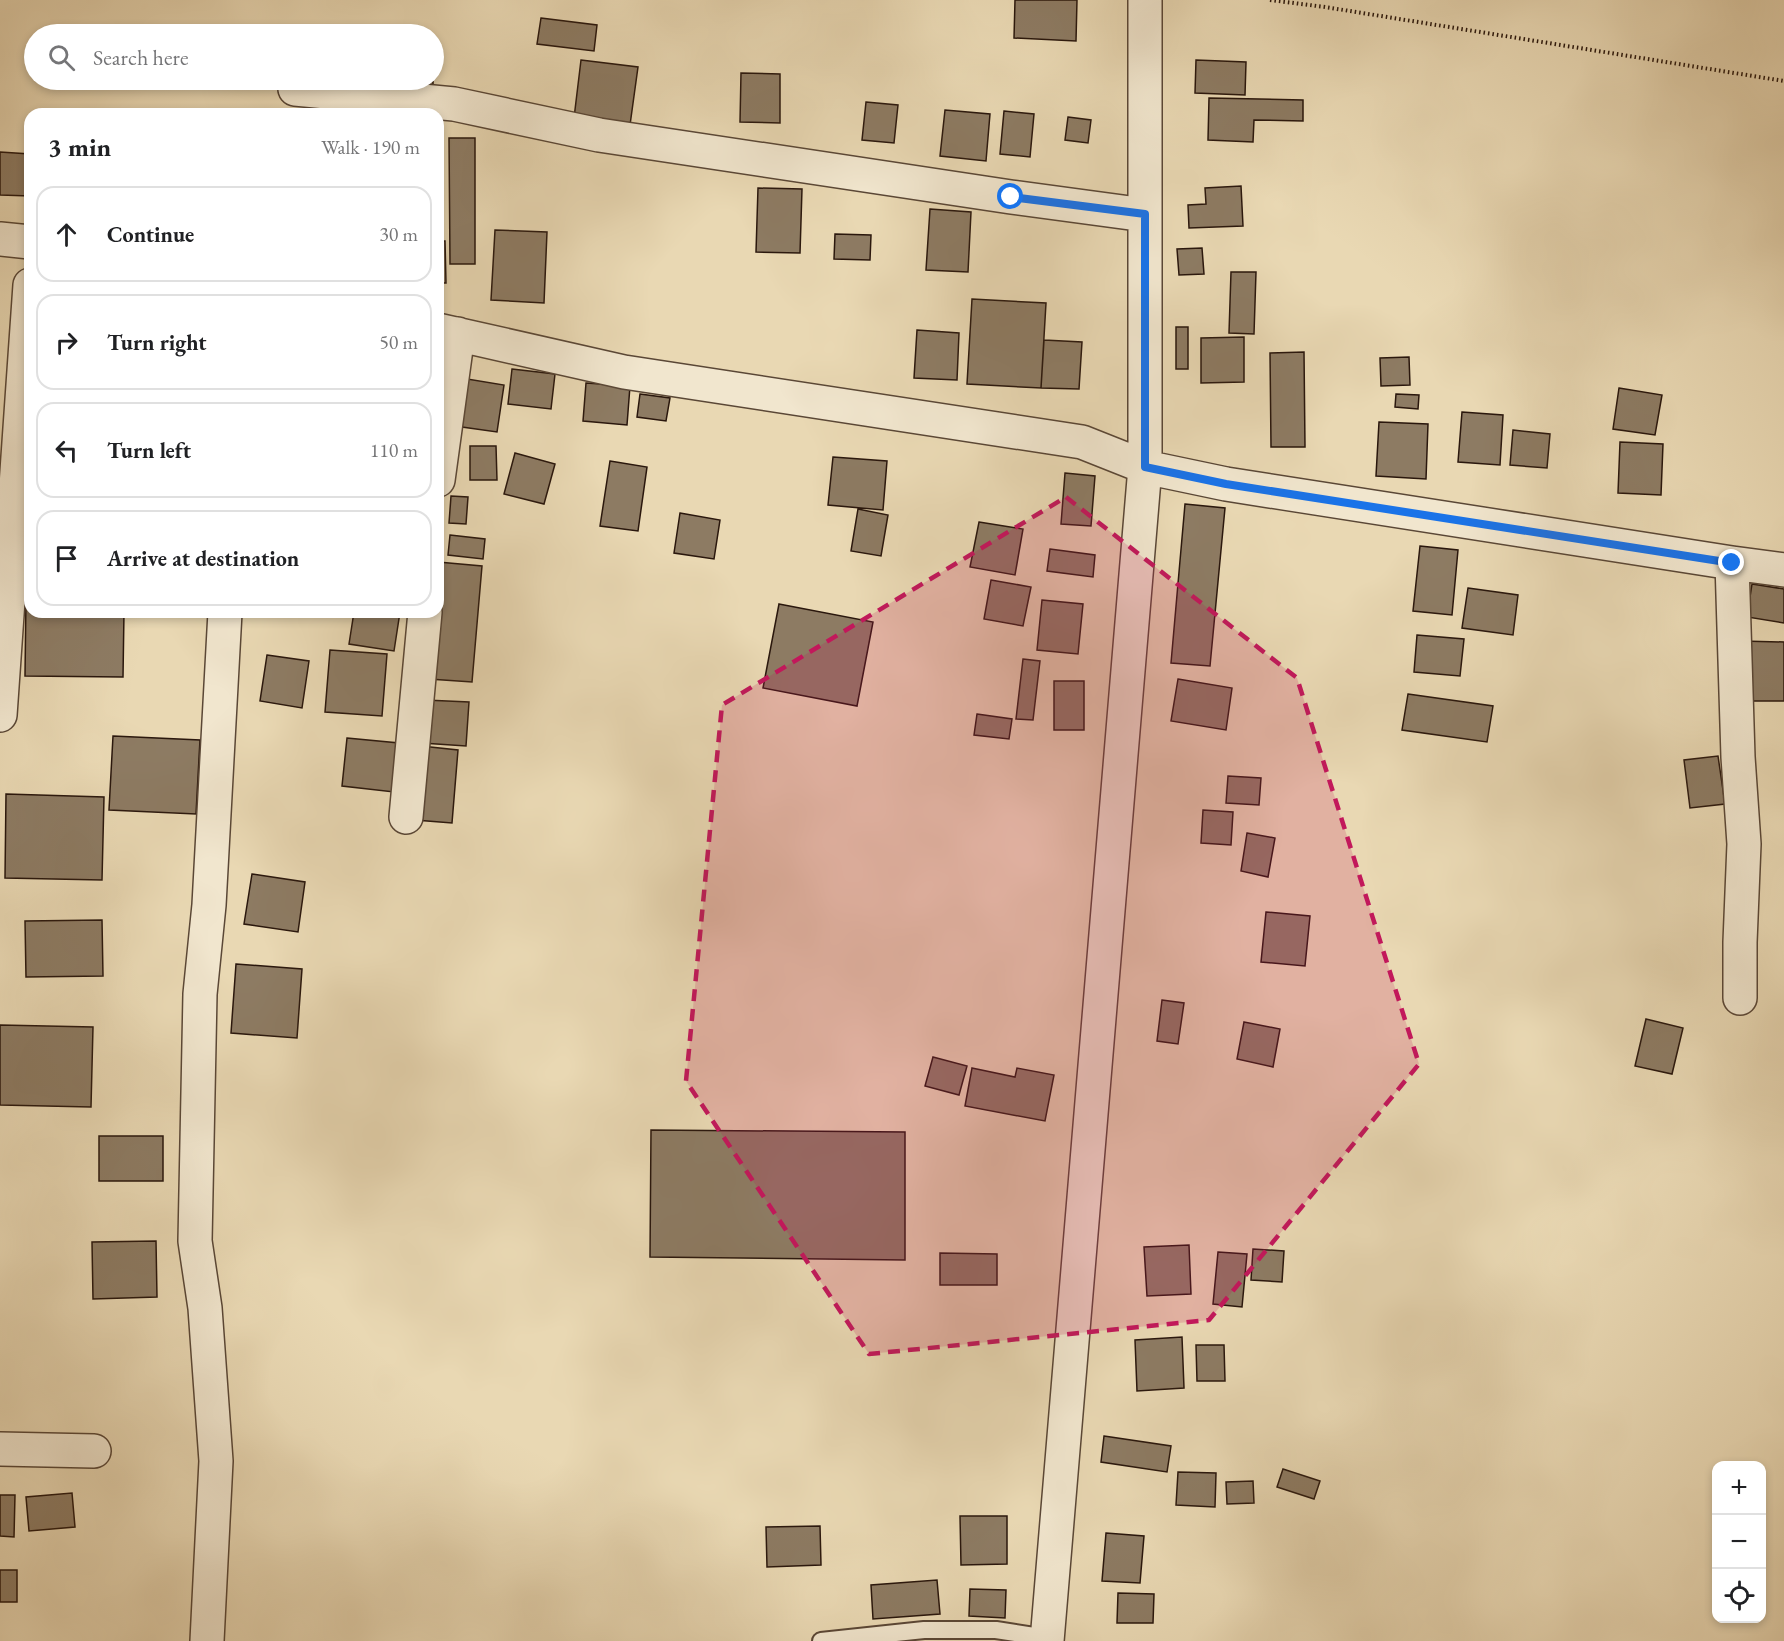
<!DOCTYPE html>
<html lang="en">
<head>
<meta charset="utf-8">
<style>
	:root { --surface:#fff; --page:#f6f6f6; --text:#202124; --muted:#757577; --line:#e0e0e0 }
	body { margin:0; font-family:"EB Garamond",serif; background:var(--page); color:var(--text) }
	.controls { position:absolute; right:18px; bottom:18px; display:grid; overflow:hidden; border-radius:12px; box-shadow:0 3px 9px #0003 }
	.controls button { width:54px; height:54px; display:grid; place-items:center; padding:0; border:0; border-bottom:2px solid var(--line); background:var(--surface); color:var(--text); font:30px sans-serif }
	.stop { position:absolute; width:18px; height:18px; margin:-14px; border:4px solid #1a73e8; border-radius:50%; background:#fff }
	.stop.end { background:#1a73e8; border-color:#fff; box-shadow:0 2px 6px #0008 }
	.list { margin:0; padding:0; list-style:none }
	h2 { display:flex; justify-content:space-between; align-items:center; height:78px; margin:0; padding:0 24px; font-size:26px }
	h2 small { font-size:20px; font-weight:400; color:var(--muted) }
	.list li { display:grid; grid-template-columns:39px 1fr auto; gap:18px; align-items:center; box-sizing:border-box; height:96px; margin:0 12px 12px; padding:0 12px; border:2px solid var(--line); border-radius:18px }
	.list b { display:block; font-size:22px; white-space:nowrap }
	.list em { font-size:20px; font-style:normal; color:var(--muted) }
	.icon { flex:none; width:33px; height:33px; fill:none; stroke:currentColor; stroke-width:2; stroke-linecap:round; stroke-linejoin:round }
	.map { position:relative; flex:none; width:1784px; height:1641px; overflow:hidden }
	.search { position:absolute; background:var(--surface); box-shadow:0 3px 9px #0003; left:24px; top:24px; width:420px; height:66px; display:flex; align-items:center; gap:15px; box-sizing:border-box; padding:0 21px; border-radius:33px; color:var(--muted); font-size:22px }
	.panel { position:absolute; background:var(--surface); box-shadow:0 3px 9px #0003; left:24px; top:108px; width:420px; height:510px; border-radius:18px }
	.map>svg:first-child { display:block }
</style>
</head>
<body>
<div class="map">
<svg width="1784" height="1641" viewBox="0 0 1784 1641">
	<rect width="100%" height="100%" fill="#e9d8b3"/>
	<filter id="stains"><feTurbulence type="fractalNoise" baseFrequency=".00333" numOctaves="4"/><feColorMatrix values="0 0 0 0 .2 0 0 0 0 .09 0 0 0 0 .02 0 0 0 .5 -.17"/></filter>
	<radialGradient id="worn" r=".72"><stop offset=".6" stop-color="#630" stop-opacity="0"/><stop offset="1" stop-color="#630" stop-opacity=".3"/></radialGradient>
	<path fill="#8d7b63" stroke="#2a170d" stroke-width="1.5" d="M 1015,0 L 1077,0 L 1076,41 L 1014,38 Z
		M 541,18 L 597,25 L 594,51 L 537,44 Z
		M 330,27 L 379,29 L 378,34 L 329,34 Z
		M 581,60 L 638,67 L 630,125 L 574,118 Z
		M 1196,60 L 1246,62 L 1245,95 L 1195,93 Z
		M 741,73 L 780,74 L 780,123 L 740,122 Z
		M 385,80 L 433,80 L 433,88 L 384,85 Z
		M 1209,98 L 1303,100 L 1303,121 L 1254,120 L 1253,142 L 1208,140 Z
		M 866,102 L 898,105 L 894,143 L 862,140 Z
		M 945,110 L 990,114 L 986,161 L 940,156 Z
		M 1004,111 L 1034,114 L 1030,157 L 1000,154 Z
		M 1068,117 L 1091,120 L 1088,143 L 1065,140 Z
		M 449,138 L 475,138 L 475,264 L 450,264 Z
		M 0,152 L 30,154 L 30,196 L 0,195 Z
		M 1241,186 L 1243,226 L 1189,228 L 1188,205 L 1206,204 L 1205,188 Z
		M 758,188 L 802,189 L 800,253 L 756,252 Z
		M 930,209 L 971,212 L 968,272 L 926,270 Z
		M 495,230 L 547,232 L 544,303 L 491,300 Z
		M 835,234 L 871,235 L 870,260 L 834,259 Z
		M 438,241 L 445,241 L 446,283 L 438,283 Z
		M 1202,248 L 1204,274 L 1179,275 L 1177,249 Z
		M 1231,272 L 1256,272 L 1254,334 L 1229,333 Z
		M 972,299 L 1046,303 L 1041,388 L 967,384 Z
		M 1176,327 L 1188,327 L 1188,369 L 1176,369 Z
		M 917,330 L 959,333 L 957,380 L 914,378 Z
		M 1244,337 L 1244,382 L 1201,383 L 1201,338 Z
		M 1044,340 L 1082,342 L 1079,389 L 1041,388 Z
		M 1304,352 L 1305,447 L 1271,447 L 1270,353 Z
		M 1409,357 L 1410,385 L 1381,386 L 1380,358 Z
		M 512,369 L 555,374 L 551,409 L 508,404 Z
		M 455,377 L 504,385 L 497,432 L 448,425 Z
		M 586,383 L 630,386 L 627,425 L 583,421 Z
		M 1619,388 L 1662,395 L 1655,435 L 1613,429 Z
		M 640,394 L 670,398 L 666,421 L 637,417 Z
		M 1396,394 L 1419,395 L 1418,409 L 1395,407 Z
		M 1462,412 L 1503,415 L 1500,465 L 1458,462 Z
		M 1379,422 L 1428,424 L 1426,479 L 1376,476 Z
		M 1513,430 L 1550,434 L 1547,468 L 1510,465 Z
		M 1620,442 L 1663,444 L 1661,495 L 1618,493 Z
		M 470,446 L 496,446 L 497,480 L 470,480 Z
		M 515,453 L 555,464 L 544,504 L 504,494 Z
		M 833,457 L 887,461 L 883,510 L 828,505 Z
		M 610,461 L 647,467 L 638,531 L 600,526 Z
		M 1065,473 L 1095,476 L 1091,526 L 1061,524 Z
		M 451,496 L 468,497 L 466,524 L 449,523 Z
		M 1185,504 L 1225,508 L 1210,666 L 1171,663 Z
		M 858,509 L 888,515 L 881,556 L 851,551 Z
		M 680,513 L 720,520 L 714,559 L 674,553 Z
		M 979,522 L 1023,529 L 1015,575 L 970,567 Z
		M 450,535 L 485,539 L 483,559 L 448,555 Z
		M 1420,546 L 1458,550 L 1452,615 L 1413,611 Z
		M 1050,549 L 1095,555 L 1093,577 L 1047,571 Z
		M 438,562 L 482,566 L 472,682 L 429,679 L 438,612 Z
		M 991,580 L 1031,587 L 1023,626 L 984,619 Z
		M 1752,584 L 1784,589 L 1784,623 L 1747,617 Z
		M 1468,588 L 1518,595 L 1513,635 L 1462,628 Z
		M 26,599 L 30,599 L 30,612 L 124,612 L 123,677 L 25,676 Z
		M 1042,600 L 1083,604 L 1078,654 L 1037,650 Z
		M 779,604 L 873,622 L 857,706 L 763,688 Z
		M 354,612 L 400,612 L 394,651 L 349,644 Z
		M 1417,635 L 1464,639 L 1460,676 L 1414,672 Z
		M 1741,641 L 1784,642 L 1784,701 L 1741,701 Z
		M 330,650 L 387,654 L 382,716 L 325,712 Z
		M 267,655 L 309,661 L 302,708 L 260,701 Z
		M 1023,659 L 1040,661 L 1033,720 L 1016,719 Z
		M 1178,679 L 1232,688 L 1226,730 L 1171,721 Z
		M 1054,681 L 1084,681 L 1084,730 L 1054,730 Z
		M 1408,694 L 1493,706 L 1487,742 L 1402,730 Z
		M 425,700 L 469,702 L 466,746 L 422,743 Z
		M 977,714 L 1012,719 L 1009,739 L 974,735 Z
		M 113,736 L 200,740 L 196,814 L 109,810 Z
		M 347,738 L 399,743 L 394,792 L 342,786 Z
		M 421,746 L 458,750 L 452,823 L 415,820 Z
		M 1718,756 L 1725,804 L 1690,808 L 1684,760 Z
		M 1228,776 L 1261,778 L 1259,805 L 1226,803 Z
		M 6,794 L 104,797 L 102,880 L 5,878 Z
		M 1203,810 L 1233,812 L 1231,845 L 1201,843 Z
		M 1247,833 L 1275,838 L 1268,877 L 1241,871 Z
		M 252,874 L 305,882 L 298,932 L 244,924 Z
		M 1266,912 L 1310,916 L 1305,966 L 1261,962 Z
		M 102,920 L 103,976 L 26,977 L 25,921 Z
		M 236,964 L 302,969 L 297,1038 L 231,1033 Z
		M 1162,1000 L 1184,1003 L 1178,1044 L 1157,1041 Z
		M 1646,1019 L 1683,1028 L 1672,1074 L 1635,1066 Z
		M 1244,1022 L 1280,1029 L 1273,1067 L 1237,1059 Z
		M 0,1025 L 93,1027 L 91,1107 L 0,1105 Z
		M 933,1057 L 967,1066 L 959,1095 L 925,1086 Z
		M 972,1068 L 1015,1077 L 1017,1068 L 1054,1075 L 1045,1121 L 965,1106 Z
		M 651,1130 L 905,1132 L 905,1260 L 650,1257 Z
		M 99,1136 L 163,1136 L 163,1181 L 99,1181 Z
		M 156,1241 L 157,1297 L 93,1299 L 92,1242 Z
		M 1189,1245 L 1191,1294 L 1147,1296 L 1144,1247 Z
		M 1253,1249 L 1284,1251 L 1282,1282 L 1251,1280 Z
		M 1218,1252 L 1247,1254 L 1242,1307 L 1213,1304 Z
		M 940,1253 L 997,1254 L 997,1285 L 940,1285 Z
		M 1182,1337 L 1184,1388 L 1137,1391 L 1135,1340 Z
		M 1196,1345 L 1224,1345 L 1225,1381 L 1197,1381 Z
		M 1104,1436 L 1171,1446 L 1167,1472 L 1101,1462 Z
		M 1283,1469 L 1320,1481 L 1314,1499 L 1277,1487 Z
		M 1178,1472 L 1216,1473 L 1215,1507 L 1176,1505 Z
		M 1253,1481 L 1254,1503 L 1227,1504 L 1226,1482 Z
		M 72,1493 L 75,1527 L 29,1531 L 26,1497 Z
		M 0,1495 L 15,1495 L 14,1537 L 0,1536 Z
		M 960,1516 L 1007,1516 L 1007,1564 L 961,1565 Z
		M 820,1526 L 821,1565 L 767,1567 L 766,1527 Z
		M 1106,1533 L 1144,1536 L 1140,1583 L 1102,1581 Z
		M 0,1570 L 17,1570 L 17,1602 L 0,1602 Z
		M 937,1580 L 940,1614 L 873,1619 L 871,1585 Z
		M 970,1589 L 1006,1590 L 1005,1618 L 969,1616 Z
		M 1118,1593 L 1154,1594 L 1153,1623 L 1117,1623 Z"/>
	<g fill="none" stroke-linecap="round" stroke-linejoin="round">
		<g stroke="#5a4736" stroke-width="20">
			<path id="service" d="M 821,1641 L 924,1630 L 996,1630 L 1047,1638"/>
		</g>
		<g stroke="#5a4736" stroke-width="36">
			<path id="minor" d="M 295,89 L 454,104 L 599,135 L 1011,197 L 1145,215
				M 0,239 L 30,242
				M 438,330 L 624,372 L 1082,442 L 1145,467 L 1226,484 L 1732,563 L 1784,570
				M 438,480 L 458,334
				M 1732,563 L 1738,757 L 1744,844 L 1740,942 L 1740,998
				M 0,715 L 30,285
				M 406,817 L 425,612
				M 0,1449 L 94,1451
				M 207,1641 L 216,1461 L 205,1308 L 195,1241 L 200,994 L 209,905 L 225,612
				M 1047,1641 L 1145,467 L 1145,0"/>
		</g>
		<path stroke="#2a170d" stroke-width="4" stroke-dasharray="1.5 3" stroke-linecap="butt" d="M 1270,0 L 1325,7 L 1784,81"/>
		<use href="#service" stroke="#f1e6ce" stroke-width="16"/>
		<use href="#minor" stroke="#f1e6ce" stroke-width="33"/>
	</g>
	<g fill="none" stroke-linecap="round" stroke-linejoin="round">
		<path stroke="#1a73e8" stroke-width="8" d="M 1011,197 L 1145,214 L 1145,467 L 1226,484 L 1732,563"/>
	</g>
	<path fill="#c2185b" fill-opacity="0.2" stroke="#c2185b" stroke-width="4.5" stroke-dasharray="12 8" stroke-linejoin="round" d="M 1066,497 L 1297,678 L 1419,1064 L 1209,1320 L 869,1354 L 686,1081 L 722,705 Z"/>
	<rect width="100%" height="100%" filter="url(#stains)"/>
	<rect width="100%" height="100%" fill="url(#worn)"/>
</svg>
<div class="controls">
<button>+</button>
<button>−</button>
<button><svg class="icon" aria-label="locate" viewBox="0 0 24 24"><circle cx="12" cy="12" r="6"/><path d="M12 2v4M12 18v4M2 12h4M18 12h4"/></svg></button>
</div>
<div class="stop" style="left:1011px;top:197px"></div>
<div class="stop end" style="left:1732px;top:563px"></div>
<div class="search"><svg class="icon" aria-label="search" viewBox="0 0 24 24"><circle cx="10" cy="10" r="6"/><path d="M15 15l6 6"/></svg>Search here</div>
<section class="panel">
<h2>3 min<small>Walk · 190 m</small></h2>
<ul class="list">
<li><svg class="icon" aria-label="ahead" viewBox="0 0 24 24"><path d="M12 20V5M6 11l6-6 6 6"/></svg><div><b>Continue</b></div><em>30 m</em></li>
<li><svg class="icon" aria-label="right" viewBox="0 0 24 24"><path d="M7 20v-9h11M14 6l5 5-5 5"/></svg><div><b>Turn right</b></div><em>50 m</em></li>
<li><svg class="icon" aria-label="left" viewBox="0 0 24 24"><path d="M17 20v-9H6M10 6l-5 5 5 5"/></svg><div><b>Turn left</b></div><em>110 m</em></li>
<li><svg class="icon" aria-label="arrive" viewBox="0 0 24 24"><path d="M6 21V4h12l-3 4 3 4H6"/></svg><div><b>Arrive at destination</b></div></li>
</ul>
</section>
</div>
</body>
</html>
